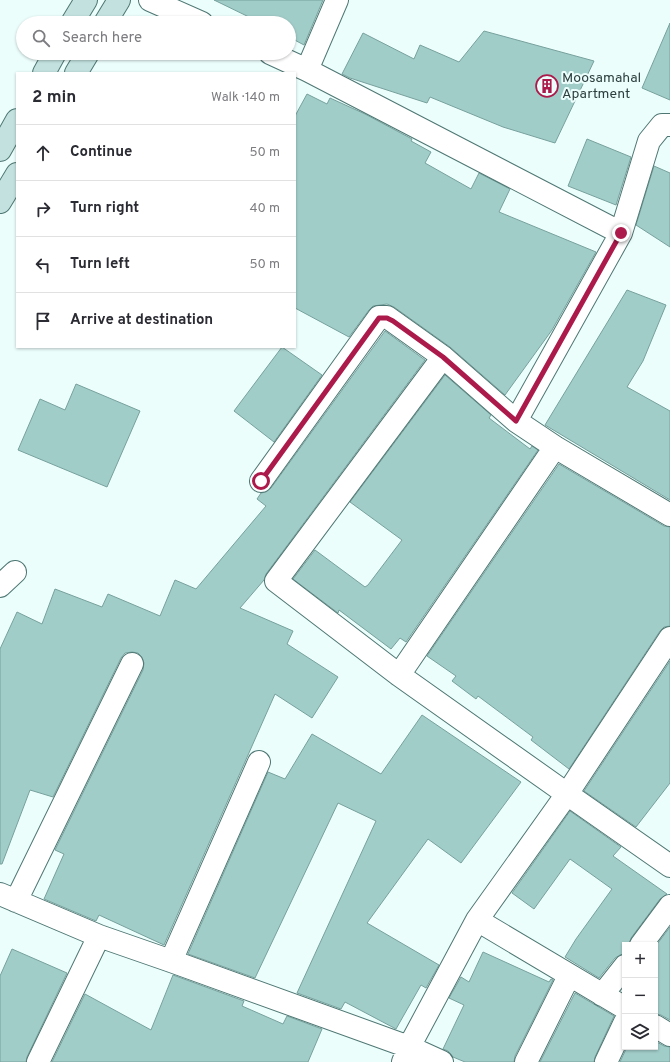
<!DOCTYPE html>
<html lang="en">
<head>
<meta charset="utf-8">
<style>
	:root { --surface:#fff; --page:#f7f7f7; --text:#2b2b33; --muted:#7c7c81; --line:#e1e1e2 }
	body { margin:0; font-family:Overpass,sans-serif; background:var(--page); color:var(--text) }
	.controls { position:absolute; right:12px; bottom:12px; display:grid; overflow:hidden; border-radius:0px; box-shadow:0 1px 3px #0004 }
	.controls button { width:36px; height:36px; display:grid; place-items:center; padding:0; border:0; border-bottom:1px solid var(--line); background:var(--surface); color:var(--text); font:20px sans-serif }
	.stop { position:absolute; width:12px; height:12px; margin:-9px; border:3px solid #ac1a4b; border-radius:50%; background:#fff }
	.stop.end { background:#ac1a4b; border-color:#fff; box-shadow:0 1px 4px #0008 }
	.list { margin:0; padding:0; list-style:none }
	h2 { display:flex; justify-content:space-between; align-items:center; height:52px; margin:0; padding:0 16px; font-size:17px }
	h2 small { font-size:13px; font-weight:400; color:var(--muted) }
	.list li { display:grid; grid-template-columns:26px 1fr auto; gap:12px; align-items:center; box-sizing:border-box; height:56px; padding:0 16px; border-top:1px solid var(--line) }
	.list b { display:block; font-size:15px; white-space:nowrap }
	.list em { font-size:13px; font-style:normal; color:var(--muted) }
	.icon { flex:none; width:22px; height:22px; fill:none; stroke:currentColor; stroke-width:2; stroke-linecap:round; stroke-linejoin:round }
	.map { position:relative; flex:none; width:670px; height:1062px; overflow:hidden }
	.search { position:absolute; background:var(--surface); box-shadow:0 1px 3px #0004; left:16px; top:16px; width:280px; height:44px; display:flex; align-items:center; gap:10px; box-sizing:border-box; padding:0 14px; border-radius:22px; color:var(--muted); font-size:15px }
	.panel { position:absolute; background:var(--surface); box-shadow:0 1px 3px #0004; left:16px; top:72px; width:280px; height:276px; border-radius:0px }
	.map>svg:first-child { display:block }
</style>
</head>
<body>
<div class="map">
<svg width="670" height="1062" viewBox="0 0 670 1062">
	<rect width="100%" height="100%" fill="#ecfefc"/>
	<path fill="#a1cdc9" stroke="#77a19d" d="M 214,0 L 323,0 L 304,45 L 289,37 L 289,23 L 259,23 L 249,18 L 249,17 Z
		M 670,23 L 670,100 L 642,88 Z
		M 484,31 L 594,61 L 555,143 L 503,127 L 430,97 L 427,103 L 350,78 L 342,74 L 363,33 L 414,59 L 420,45 L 459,62 Z
		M 307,94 L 327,104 L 330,98 L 365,114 L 412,139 L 411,141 L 431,152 L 425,163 L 471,189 L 479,173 L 510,189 L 499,212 L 596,252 L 552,330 L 505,395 L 450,347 L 394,307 L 387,304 L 373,306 L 369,310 L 349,337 L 295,308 L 295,116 Z
		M 587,139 L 631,157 L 616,205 L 568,186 Z
		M 654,166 L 670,173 L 670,247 L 636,225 Z
		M 627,290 L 666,305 L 643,361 L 627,387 L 670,411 L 670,500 L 545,425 Z
		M 385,331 L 425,360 L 266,574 L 264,580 L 240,608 L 293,631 L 287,644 L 338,677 L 312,718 L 275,694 L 164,945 L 99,915 L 96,921 L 44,899 L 64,854 L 55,850 L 143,670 L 144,663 L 142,657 L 138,653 L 132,652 L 125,653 L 121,658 L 53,797 L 30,790 L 2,864 L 0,864 L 0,649 L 17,612 L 42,624 L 55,589 L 102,607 L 108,594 L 160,616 L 175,580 L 196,589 L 266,506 L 257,499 L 261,493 L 266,492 L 271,488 Z
		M 282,347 L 322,375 L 274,442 L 234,411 Z
		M 445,375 L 491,415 L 489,418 L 530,449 L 532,446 L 538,450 L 406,642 L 400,638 L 391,649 L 339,610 L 338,613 L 293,579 L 315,550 L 365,587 L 368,585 L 402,540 L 350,502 Z
		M 76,384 L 140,411 L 107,487 L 18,450 L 40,399 L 65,410 Z
		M 559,464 L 664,526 L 670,527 L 670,626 L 664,627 L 660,631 L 569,769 L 531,740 L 533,737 L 478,696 L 476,699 L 452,681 L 456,676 L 427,656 Z
		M 670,661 L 670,783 L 636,827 L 584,791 Z
		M 422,715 L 521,782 L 461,863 L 428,839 L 367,923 L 439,965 L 426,988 L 421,985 L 396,1029 L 345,1002 L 341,1009 L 297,993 L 376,821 L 338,803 L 255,978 L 188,954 L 268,772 L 285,779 L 312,734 L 381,774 Z
		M 570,811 L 621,847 L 613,856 L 667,894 L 660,899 L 631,938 L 629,945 L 625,945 L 625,954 L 620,955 L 615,958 L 599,978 L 565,957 L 576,939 L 612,889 L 570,859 L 534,909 L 512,893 Z
		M 670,927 L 670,1020 L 661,1015 L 655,1014 L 655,947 Z
		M 12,949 L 67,973 L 27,1057 L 26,1062 L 0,1062 L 0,976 Z
		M 483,952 L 549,982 L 551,979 L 553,980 L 515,1056 L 514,1062 L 465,1062 L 453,1057 L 448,1051 L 443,1049 L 464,1005 L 449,998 L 461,977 L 469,982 Z
		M 173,975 L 244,1001 L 242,1006 L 283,1024 L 287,1016 L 322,1029 L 308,1062 L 52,1062 L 85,994 L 151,1030 Z
		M 575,993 L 614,1016 L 595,1057 L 594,1062 L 540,1062 Z
		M 655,1041 L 664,1046 L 670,1047 L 670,1062 L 620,1062 L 627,1047 L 655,1047 Z"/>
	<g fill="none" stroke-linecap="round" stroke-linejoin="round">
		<g stroke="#4e7773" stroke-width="24">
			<path id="street" d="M 150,0 L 202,23
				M 270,53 L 307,70 L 621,233 L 516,421
				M 307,70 L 337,0
				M 621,233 L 649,141 L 662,125 L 670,125
				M 443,357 L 276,581 L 399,675 L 567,794 L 670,866
				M 261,481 L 379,317 L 387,317 L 443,357 L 516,421 L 555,447 L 670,515
				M 0,586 L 15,572
				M 399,675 L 555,447
				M 0,894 L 99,936 L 171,961 L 409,1047 L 442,1062
				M 16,901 L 132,664
				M 477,920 L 625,1008
				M 641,945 L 670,906
				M 171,961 L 259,762
				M 602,995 L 625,966
				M 655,1026 L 670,1035
				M 38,1062 L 99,936
				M 403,1062 L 409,1047 L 477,920 L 567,794 L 670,638
				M 526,1062 L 569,976
				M 606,1062 L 625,1022"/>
		</g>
		<g stroke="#4e7773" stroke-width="24">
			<path id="secondary" d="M 72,23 L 86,0
				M 105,23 L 119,0
				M 44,73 L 55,53
				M 76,73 L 88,53
				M 0,150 L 17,120
				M 0,202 L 17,174"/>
		</g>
		<use href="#street" stroke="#fff" stroke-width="22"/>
		<use href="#secondary" stroke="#c2e1df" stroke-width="22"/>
	</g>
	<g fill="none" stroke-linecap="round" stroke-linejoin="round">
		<path stroke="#ac1a4b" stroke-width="5" d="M 261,481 L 379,318 L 387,318 L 393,321 L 443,357 L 516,421 L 621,233"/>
	</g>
	<defs>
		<g id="building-ring" transform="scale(1.15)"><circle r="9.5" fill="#ecfefc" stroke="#ac1a4b" stroke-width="1.5"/><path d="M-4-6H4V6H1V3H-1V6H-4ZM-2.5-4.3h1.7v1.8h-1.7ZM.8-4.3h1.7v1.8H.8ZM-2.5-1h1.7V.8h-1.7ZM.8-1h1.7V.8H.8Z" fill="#ac1a4b"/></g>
	</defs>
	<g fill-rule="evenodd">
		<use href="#building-ring" x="547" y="86"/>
	</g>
	<g text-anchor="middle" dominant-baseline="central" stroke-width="4" stroke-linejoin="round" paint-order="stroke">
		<g font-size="14" fill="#2d3f3e" stroke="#ecfefc" text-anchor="start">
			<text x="562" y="78">Moosamahal<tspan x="562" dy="16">Apartment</tspan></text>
		</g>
	</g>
</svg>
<div class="controls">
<button>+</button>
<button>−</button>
<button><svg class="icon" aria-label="layers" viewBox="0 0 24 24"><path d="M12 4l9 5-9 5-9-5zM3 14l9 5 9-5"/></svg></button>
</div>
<div class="stop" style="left:261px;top:481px"></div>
<div class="stop end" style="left:621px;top:233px"></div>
<div class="search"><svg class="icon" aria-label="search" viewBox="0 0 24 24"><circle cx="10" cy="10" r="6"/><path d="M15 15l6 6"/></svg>Search here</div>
<section class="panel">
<h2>2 min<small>Walk · 140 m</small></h2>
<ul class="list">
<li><svg class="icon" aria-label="ahead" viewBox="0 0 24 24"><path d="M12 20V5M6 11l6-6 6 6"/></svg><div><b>Continue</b></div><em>50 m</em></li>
<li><svg class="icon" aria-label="right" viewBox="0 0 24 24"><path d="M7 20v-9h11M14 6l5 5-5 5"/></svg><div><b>Turn right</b></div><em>40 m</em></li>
<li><svg class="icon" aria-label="left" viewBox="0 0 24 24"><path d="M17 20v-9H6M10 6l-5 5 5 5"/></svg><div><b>Turn left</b></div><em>50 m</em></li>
<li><svg class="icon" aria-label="arrive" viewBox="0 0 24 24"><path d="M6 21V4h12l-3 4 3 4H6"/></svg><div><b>Arrive at destination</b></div></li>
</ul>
</section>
</div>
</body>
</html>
